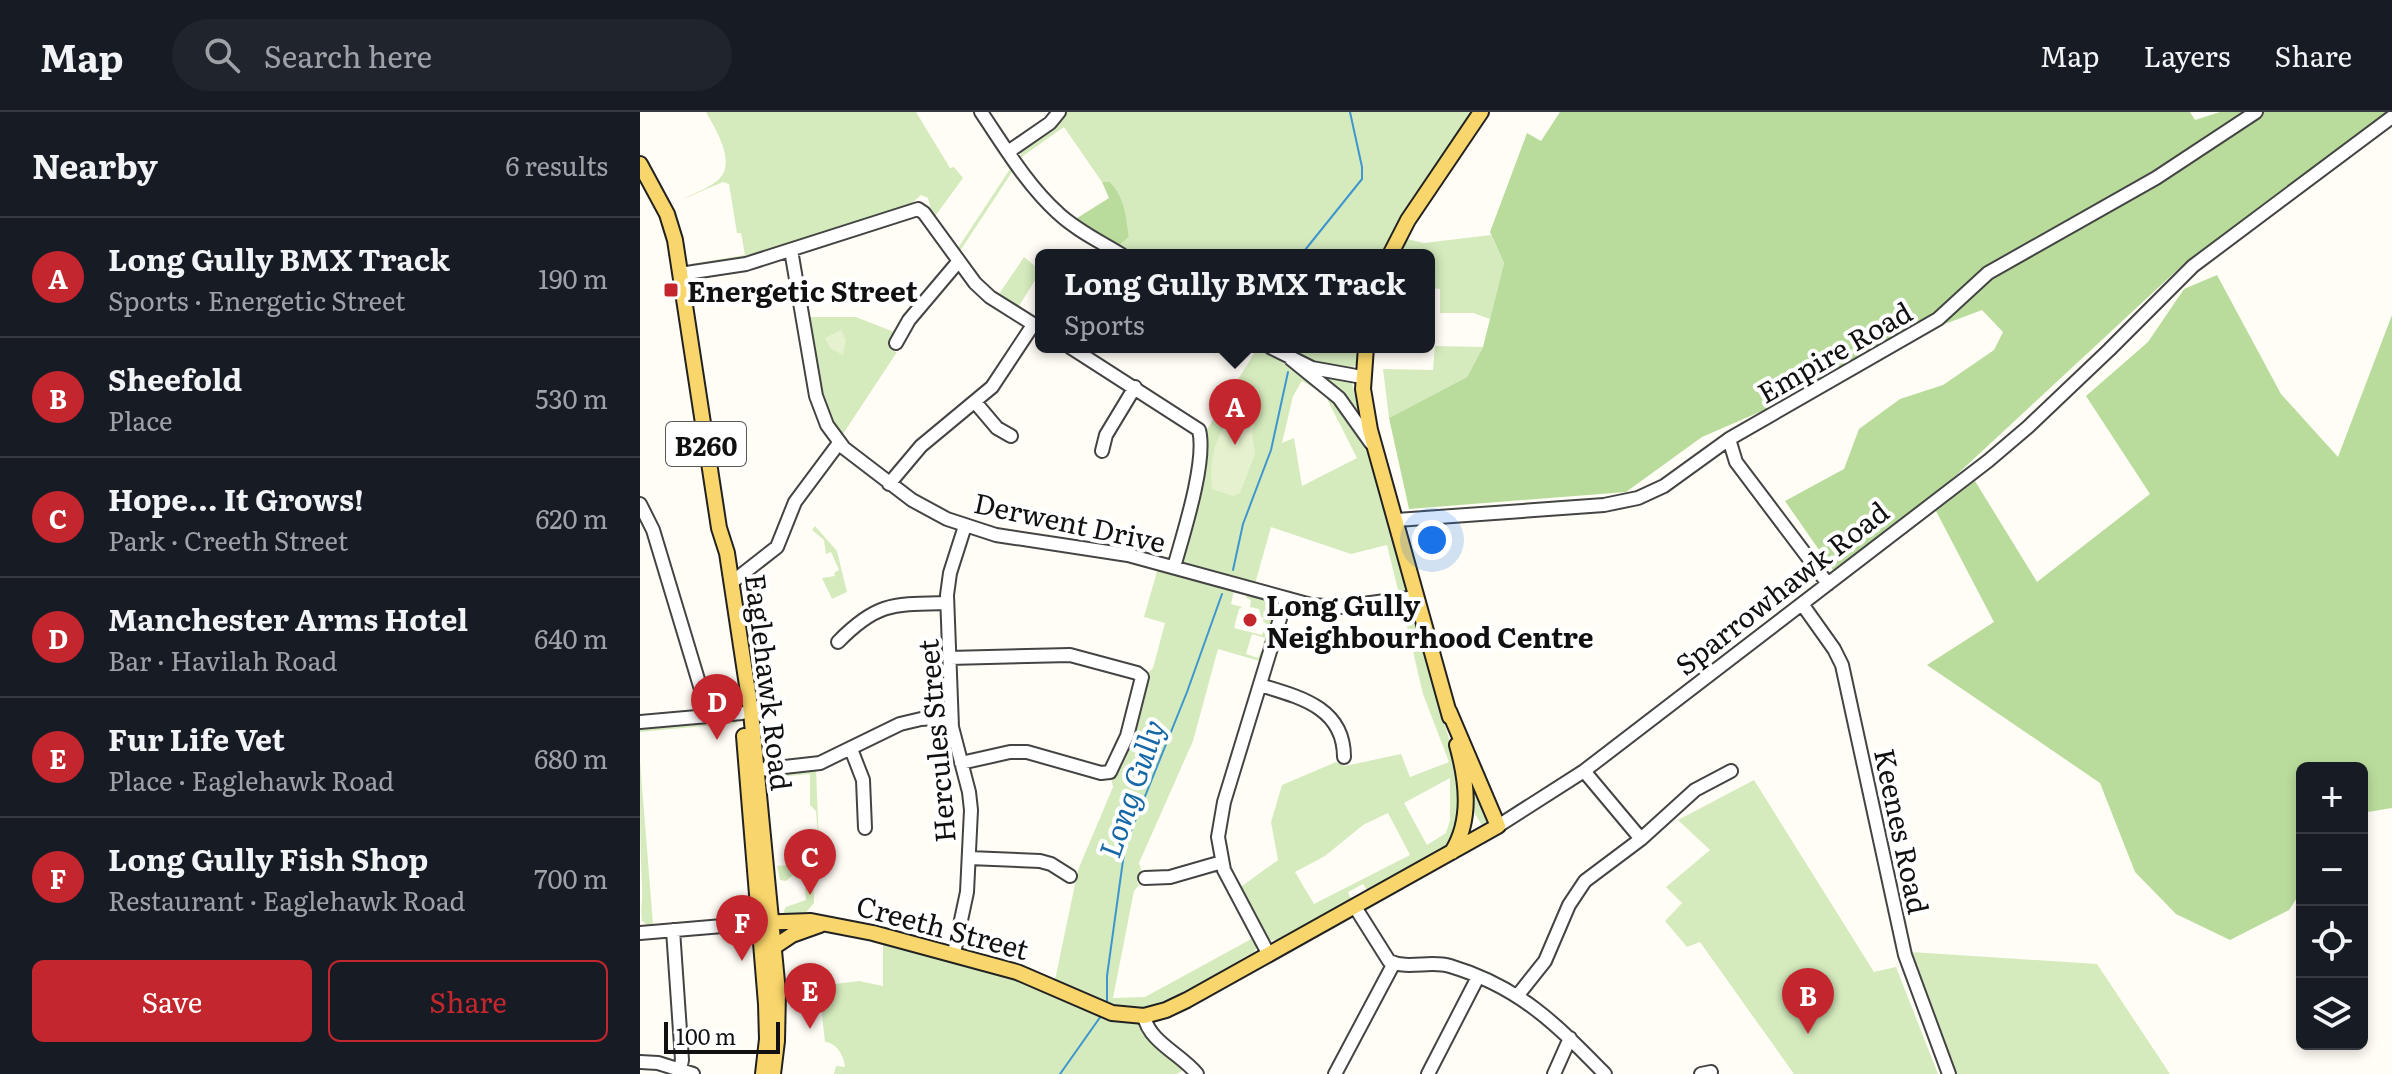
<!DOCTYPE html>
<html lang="en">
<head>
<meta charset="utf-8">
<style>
	:root { --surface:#171b24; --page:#20242c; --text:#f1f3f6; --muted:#9ea1a6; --line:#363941; --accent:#c4262e }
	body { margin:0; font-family:Literata,serif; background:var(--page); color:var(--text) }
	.controls { position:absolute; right:24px; bottom:24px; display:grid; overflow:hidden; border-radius:12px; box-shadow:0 4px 12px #0003 }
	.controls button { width:72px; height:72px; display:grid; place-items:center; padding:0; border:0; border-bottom:2px solid var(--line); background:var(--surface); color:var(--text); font:40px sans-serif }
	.scale { position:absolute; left:24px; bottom:20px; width:116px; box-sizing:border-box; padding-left:8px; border:4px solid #111; border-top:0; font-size:22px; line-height:28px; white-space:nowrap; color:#111; -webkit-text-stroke:6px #fff; paint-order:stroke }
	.you { position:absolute; left:792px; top:428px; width:28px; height:28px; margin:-20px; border:6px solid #fff; border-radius:50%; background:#1a73e8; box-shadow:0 0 0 12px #1a73e833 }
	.badge { display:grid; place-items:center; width:52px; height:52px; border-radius:50%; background:var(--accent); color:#fff; font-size:26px; font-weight:700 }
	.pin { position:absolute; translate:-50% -66px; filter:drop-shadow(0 2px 4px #0008) }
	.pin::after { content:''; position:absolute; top:42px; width:28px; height:24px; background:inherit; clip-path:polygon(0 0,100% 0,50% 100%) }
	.popup { position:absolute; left:395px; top:137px; width:400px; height:104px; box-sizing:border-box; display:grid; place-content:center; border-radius:12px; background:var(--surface); filter:drop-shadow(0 2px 6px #0005); font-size:26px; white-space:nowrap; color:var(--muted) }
	.popup b { font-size:30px; color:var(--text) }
	.popup::after { content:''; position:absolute; left:50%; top:100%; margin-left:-16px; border:16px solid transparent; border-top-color:var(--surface) }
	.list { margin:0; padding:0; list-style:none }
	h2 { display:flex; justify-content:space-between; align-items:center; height:104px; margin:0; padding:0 32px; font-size:34px }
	h2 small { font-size:26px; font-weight:400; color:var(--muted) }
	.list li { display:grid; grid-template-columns:52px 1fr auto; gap:24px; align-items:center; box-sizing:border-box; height:120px; padding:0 32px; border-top:2px solid var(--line) }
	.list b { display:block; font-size:30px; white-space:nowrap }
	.list p { margin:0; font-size:26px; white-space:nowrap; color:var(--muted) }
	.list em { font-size:26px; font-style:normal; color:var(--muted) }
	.actions { display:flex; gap:16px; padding:24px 32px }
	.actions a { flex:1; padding:18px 0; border:2px solid var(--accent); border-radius:12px; text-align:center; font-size:28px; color:var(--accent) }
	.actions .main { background:var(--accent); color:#fff }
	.icon { flex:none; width:44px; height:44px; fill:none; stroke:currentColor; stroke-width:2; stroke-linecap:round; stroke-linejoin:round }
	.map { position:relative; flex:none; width:1752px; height:962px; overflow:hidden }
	header { display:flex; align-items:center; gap:48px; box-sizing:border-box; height:112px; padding:0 40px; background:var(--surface); border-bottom:2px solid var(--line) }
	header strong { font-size:38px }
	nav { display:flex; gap:44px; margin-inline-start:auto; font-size:28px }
	.search { width:560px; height:72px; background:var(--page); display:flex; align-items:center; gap:20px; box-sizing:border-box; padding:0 28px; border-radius:44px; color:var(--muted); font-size:30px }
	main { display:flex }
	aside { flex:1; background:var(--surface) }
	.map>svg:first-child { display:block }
</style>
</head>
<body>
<header>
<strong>Map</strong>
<div class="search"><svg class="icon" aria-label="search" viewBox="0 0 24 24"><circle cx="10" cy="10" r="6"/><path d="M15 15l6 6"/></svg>Search here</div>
<nav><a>Map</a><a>Layers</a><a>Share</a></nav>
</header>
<main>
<aside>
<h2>Nearby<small>6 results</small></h2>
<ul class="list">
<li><span class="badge">A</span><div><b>Long Gully BMX Track</b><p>Sports · Energetic Street</p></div><em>190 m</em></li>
<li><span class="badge">B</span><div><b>Sheefold</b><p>Place</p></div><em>530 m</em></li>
<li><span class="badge">C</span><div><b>Hope... It Grows!</b><p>Park · Creeth Street</p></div><em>620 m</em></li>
<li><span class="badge">D</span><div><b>Manchester Arms Hotel</b><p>Bar · Havilah Road</p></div><em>640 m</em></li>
<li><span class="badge">E</span><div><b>Fur Life Vet</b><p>Place · Eaglehawk Road</p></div><em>680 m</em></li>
<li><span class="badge">F</span><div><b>Long Gully Fish Shop</b><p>Restaurant · Eaglehawk Road</p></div><em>700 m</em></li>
</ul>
<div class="actions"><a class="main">Save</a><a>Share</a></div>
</aside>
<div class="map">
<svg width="1752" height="962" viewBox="0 0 1752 962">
	<rect width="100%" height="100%" fill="#fffdf5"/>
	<path fill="#d5ebbd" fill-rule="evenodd" d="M 66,0 L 276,0 L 310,56 L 314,55 L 323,66 L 293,107 L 288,86 L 281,83 L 267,95 L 106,148 L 54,155 L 51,152 L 105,143 L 101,121 L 97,121 L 89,72 L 83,70 L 43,87 C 54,81 67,77 77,69 C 98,52 76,18 66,0 Z
		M 424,0 L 834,0 L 761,107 L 743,143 L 490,143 L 477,135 L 489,125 C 486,106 484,85 470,70 L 462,70 L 424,15 L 380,46 L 382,36 Z
		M 372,54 L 374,57 L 318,142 L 316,139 Z
		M 851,123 L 864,151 L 850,207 L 833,201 L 800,201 L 800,177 L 789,176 L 789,143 L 761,143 L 767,127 L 784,131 Z
		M 384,145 L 401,159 L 377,197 L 357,185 Z
		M 169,205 L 216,205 L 254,220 L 248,232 L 251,238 L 257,240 L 201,325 C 178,289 176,247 169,205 Z
		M 795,234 L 843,235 L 827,265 L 749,306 L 743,257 L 793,258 Z
		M 618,235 L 686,278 L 725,328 L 766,472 L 764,479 L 759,482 L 747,433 L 711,442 L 631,415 L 615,472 L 547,453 L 542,449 L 558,381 L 566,319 ZM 662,269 L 685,283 L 717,346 L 662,374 L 654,326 L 642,331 L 653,284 Z
		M 638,235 L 720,235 L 717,252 L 709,258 L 672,252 Z
		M 682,265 L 712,270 L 719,304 Z
		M 175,414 L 197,439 L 207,480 L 192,487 L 182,466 L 195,464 L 194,461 L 199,458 L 191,440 L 186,442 L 184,428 L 172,418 Z
		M 518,456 L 594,478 L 591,492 L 602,495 L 599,497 L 594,516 L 622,523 L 626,511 L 623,510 L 624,506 L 621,505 L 619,497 L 610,495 L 611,488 L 606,486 L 607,482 L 634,489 L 638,496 L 627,533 L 623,532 L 625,526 L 612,522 L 606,542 L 618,546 L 621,539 L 625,540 L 623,550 L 578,537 L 553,629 L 499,751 L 501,757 L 497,770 L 499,773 L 494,779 L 473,886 L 505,885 L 615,825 L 618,834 L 614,840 C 582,857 518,901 484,897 C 463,895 433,878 415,868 L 438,758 L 473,675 L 471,666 L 476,663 L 492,622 L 508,561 L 513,556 L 525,511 L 504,505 Z
		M 762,493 L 772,498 C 779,524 785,551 793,577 C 805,618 843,703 803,737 L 727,778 L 723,772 L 708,780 L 711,787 L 636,828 L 627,828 L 598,777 L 638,748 L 631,710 L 642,673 L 696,650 L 705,654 L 761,642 L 770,665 L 809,650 L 783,582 ZM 810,666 L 810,708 L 806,721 L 787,733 L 764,691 ZM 748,701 L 770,743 L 674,792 L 655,760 L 685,744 L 723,713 Z
		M 93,607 L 97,611 L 0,620 L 0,615 Z
		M 0,649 L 13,812 L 7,813 L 2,809 C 0,797 3,788 2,777 C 0,735 0,692 0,649 Z
		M 828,654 L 849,710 L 846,714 L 841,712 L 831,695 Z
		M 176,656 L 179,735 L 176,699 L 170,693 L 170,662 L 125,666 L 128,662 Z
		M 1114,668 L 1234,860 L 1256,855 L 1298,962 L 1154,962 L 1060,830 L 1047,835 L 1025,809 L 1042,791 L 1026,775 L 1070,738 L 1038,708 Z
		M 173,751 L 174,791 L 164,803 L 142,803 L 146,795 L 166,788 L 165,776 L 169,775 L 168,771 L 163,770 L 160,763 L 152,764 L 146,769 L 140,768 L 137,754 Z
		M 243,830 L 342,853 L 478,907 L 498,911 L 503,922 L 545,957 L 537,962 L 194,962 L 196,954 L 205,955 C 204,944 197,931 185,930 L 179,874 L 219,869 L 243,874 Z
		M 1271,840 L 1457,852 L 1530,962 L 1313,962 L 1278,868 Z"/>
	<path fill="#b9dc9c" d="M 920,0 L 1550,0 L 1555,8 L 1580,0 L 1752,0 L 1547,149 L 1311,368 L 1193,458 L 1145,389 L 1204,357 L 1219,317 L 1260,287 L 1303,273 L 1354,238 L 1363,220 L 1342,198 L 1238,237 L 1131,295 L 1062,325 L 986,380 L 769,397 L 749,306 L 827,265 L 843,235 L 864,151 L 850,120 L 887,21 L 901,29 Z
		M 462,70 L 470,70 C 485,86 486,105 489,125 L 477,135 L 434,108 L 469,86 Z
		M 1577,163 L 1641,282 L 1698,345 L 1752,203 L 1752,696 L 1722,701 L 1722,656 L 1662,656 L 1662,778 L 1649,798 L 1590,828 L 1536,802 L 1495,760 L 1460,671 L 1287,553 L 1354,510 L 1296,399 L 1335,369 L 1397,470 L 1510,382 L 1446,284 L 1508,230 L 1544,177 Z"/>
	<path fill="#e6f2cf" d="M 201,218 L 206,228 L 203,243 L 190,236 L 185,226 Z
		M 601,285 L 618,298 L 612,321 L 615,342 L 600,381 L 593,384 L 572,377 C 568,333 581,322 601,285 Z"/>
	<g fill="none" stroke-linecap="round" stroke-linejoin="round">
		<path stroke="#3f96cf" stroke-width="2" d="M 661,143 L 722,67 L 722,55 L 710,0
			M 653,239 L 654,235
			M 593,458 L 603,412 L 631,338 L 648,260
			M 467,890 L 467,864 L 485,734 L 547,580 L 582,482
			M 420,962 L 461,904"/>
		<g stroke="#444" stroke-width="16">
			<path id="minor" d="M 341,0 C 364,34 387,73 418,101 C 436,118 461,130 482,143
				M 368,40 L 410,11 L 419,0
				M 151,138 L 176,284 L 187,313 L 204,336 L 272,388 L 307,407 L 356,423 L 488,443 L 671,493 L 700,495 L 776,485
				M 40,162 L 106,152 L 278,97 L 284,101 L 335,171 L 350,185 L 401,217
				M 256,231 L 269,208 L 318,150
				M 430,235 L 559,318 C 567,349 543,423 534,455
				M 630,235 L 672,256 L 722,265
				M 651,247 L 699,286 L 731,331
				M 335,290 L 357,316 L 371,324
				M 1089,327 L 1096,350 L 1188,472
				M 462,339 L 466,323 L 495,275
				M 249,372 L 281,334 L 352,275 L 393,213
				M 0,392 L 13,418 L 69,604
				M 757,408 L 964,393 L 998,386 L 1024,374 L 1089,327 L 1298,207 L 1348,161 L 1516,66 L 1616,0
				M 91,471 L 137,435 L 155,390 L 199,331
				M 1162,492 L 1194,537 L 1202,553 L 1265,843 L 1309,962
				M 198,530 C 237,490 254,492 307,491
				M 309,546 L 430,543 L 497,561 L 502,565 L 487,624 L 470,660 L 461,661 L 387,640 L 370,640 L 321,651
				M 620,573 C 659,585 704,595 704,645
				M 0,610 L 102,601
				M 211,637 L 223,668 L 225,716
				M 117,658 L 180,651 L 260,612 L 281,607 L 311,605
				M 944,659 L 1001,727
				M 858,714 L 944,659 L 1348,349 L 1388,315 L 1469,238 L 1553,154 L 1752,5
				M 329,746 L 400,749 L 411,752 L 430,764
				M 505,766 L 530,765 L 582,750
				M 715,795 L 749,849 C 768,858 790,848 810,854 C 880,875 916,912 965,962
				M 33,818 L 42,948 L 40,958
				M 0,821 L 118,811
				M 314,841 L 327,780 L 331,698 L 329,680 L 312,615 L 307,483 L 310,461 L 325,414
				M 629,843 L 584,758 L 578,725 L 584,690 L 646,487
				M 878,883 L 905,849 L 929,793 L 945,769 L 1001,727 L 1055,678 L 1091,659
				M 504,904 C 509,930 541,942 557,962
				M 0,950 L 18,951 L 53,962
				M 695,962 L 754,851
				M 788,962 L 838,865
				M 914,962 L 930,926
				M 1061,962 L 1071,960"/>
		</g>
		<g stroke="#222" stroke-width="18">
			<path id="major" d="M 0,52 L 27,102 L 35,128 L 79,416 L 87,441 L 111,600 L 138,880 L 137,929 L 133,962
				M 750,143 L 768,108 L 841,0
				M 726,235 L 723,277 L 730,318 L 810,605
				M 104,624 L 126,892 L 127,927 L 123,962
				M 812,740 C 832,708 827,669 817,633
				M 118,811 L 171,809 L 233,821 L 377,860 L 472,901 L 504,904 L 526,898 L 547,888 L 858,714 L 809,599
				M 134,835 L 152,823 L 180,813"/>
		</g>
		<use href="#minor" stroke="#fff" stroke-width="12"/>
		<use href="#major" stroke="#f9d66b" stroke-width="14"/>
	</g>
	<g fill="#c4262e" stroke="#fff" stroke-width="3">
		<rect x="23" y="170" width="16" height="16" rx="4"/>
		<circle cx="610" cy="508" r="8"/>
	</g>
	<g text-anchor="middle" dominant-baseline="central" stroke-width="8" stroke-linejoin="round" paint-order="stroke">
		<rect fill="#fff" stroke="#585858" stroke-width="2" x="26" y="310" width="80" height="44" rx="6"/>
		<g font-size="26" font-weight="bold" fill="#111">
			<text x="66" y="332">B260</text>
		</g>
		<g font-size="28" font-weight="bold" fill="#111" stroke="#fff" text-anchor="start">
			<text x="47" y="178">Energetic Street</text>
			<text x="626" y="492">Long Gully<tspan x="626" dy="32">Neighbourhood Centre</tspan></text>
		</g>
		<g font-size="28" fill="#111" stroke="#fff">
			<text transform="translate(1194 239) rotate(-30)">Empire Road</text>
			<text transform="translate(430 409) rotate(12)">Derwent Drive</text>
			<text transform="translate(1141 475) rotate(-38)">Sparrowhawk Road</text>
			<text transform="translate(130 570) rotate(83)">Eaglehawk Road</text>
			<text transform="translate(295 629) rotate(-95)">Hercules Street</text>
			<text transform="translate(1263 719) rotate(78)">Keenes Road</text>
			<text transform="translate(303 814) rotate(15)">Creeth Street</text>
		</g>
		<g font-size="30" font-style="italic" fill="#1768a6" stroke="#fff">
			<text transform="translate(490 676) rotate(-71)">Long Gully</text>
		</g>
	</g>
</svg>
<div class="controls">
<button>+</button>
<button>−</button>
<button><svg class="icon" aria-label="locate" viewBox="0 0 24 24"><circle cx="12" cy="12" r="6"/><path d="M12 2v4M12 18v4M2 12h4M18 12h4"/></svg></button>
<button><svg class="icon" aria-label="layers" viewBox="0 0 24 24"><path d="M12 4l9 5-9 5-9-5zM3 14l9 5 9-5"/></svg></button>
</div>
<div class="scale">100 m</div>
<div class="you"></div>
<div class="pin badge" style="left:595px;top:333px">A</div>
<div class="popup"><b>Long Gully BMX Track</b>Sports</div>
<div class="pin badge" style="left:1168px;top:922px">B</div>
<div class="pin badge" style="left:170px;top:783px">C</div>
<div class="pin badge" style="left:77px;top:628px">D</div>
<div class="pin badge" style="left:170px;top:917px">E</div>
<div class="pin badge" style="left:102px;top:849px">F</div>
</div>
</main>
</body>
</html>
